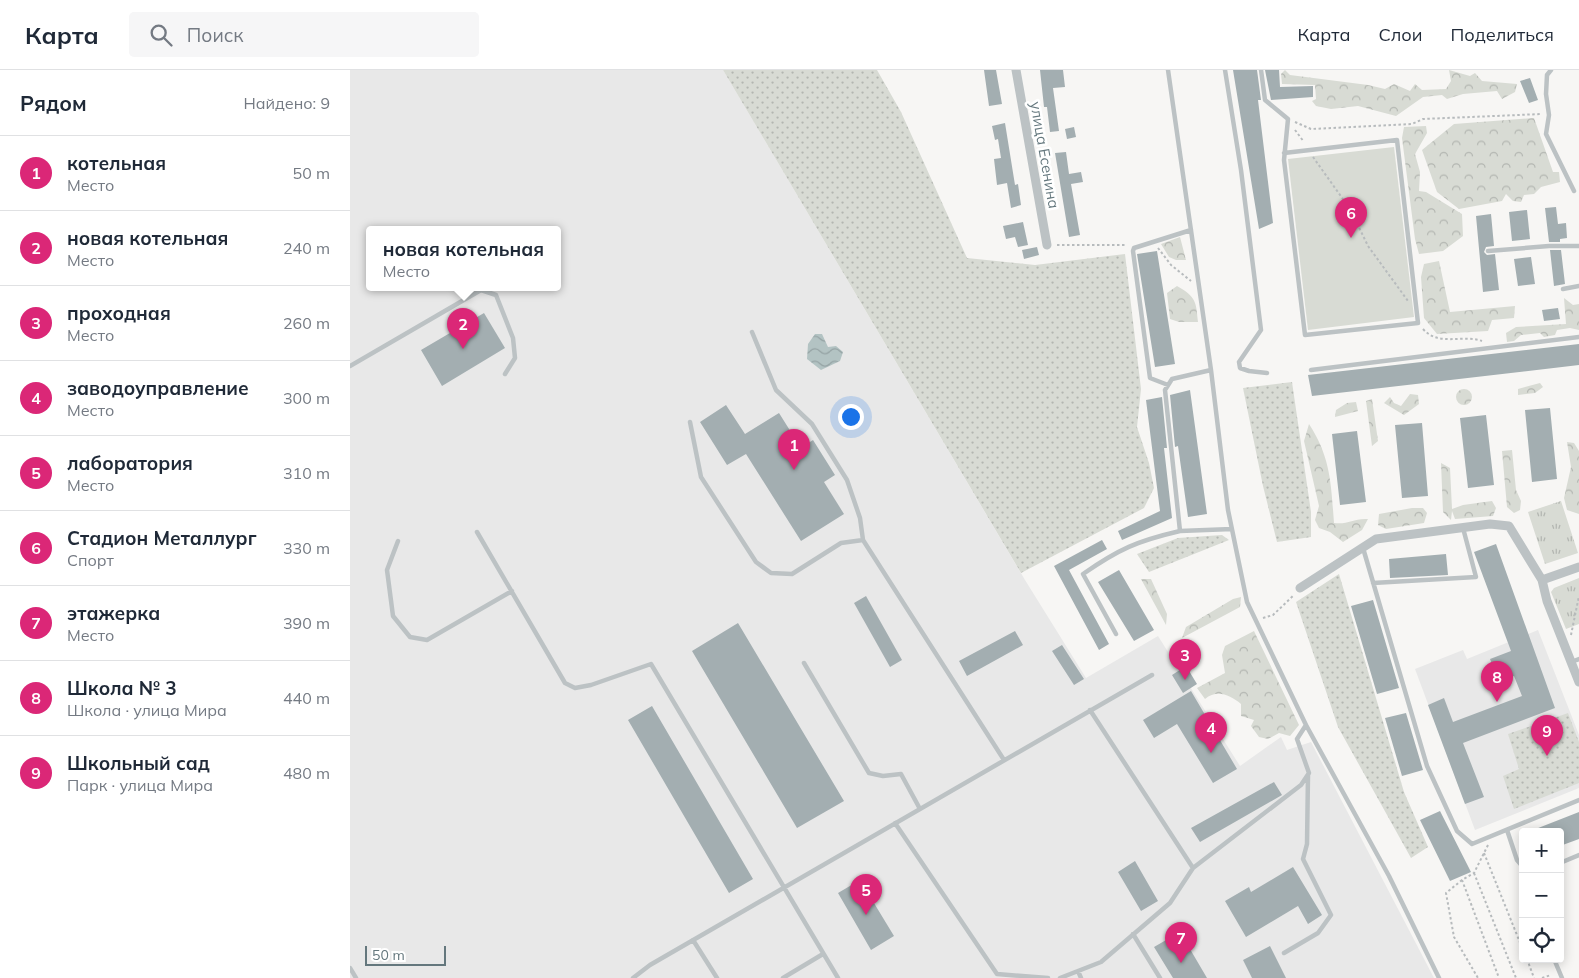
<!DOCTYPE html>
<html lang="ru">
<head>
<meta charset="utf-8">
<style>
	:root { --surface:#fff; --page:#f6f6f7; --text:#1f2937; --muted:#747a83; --line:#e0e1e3; --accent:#db2777 }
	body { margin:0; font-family:Mulish,sans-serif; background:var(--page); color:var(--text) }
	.controls { position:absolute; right:15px; bottom:15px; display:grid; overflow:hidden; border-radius:5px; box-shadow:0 2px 12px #0003 }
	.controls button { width:45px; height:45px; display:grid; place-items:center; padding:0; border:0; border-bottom:1px solid var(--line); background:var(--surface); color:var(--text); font:25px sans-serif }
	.scale { position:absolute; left:15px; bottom:12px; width:81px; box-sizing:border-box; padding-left:5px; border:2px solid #64777d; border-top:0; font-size:14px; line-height:18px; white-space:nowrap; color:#64777d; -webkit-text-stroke:4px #fff; paint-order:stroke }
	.you { position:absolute; left:500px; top:346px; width:18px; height:18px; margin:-12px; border:4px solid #fff; border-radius:50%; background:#1a73e8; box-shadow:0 0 0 8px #1a73e833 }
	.badge { display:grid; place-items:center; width:32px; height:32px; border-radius:50%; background:var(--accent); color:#fff; font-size:16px; font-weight:700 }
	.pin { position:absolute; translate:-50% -41px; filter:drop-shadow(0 1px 2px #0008) }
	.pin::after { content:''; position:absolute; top:26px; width:18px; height:15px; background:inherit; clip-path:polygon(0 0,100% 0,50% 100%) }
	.popup { position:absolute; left:16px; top:156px; width:195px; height:65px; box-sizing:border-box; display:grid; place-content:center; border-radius:5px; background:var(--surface); filter:drop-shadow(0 1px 4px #0005); font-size:16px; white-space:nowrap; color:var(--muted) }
	.popup b { font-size:19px; color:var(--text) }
	.popup::after { content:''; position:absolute; left:50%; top:100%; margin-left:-10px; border:10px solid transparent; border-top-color:var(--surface) }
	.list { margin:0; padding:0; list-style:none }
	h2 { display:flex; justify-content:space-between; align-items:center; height:65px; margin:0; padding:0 20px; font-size:21px }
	h2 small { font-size:16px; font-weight:400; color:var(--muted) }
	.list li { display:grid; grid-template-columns:32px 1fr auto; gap:15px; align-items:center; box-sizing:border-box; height:75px; padding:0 20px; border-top:1px solid var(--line) }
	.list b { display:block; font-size:19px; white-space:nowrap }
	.list p { margin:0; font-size:16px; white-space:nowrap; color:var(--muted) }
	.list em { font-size:16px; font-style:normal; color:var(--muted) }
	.icon { flex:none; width:28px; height:28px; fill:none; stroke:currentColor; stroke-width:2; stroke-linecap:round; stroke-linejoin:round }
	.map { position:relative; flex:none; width:1229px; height:908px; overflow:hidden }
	header { display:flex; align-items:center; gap:30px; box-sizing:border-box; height:70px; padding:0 25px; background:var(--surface); border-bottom:1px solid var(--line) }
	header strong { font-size:24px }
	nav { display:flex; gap:28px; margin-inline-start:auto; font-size:18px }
	.search { width:350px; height:45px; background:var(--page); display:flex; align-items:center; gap:12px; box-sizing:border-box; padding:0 18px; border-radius:5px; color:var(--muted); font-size:19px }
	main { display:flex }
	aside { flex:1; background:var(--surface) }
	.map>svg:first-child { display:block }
</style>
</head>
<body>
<header>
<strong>Карта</strong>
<div class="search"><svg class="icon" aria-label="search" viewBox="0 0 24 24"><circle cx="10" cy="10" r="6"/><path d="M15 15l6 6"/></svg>Поиск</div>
<nav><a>Карта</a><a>Слои</a><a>Поделиться</a></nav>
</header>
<main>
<aside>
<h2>Рядом<small>Найдено: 9</small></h2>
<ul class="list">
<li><span class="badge">1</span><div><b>котельная</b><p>Место</p></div><em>50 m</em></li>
<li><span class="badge">2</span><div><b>новая котельная</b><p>Место</p></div><em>240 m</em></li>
<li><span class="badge">3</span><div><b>проходная</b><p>Место</p></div><em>260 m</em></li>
<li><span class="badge">4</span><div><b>заводоуправление</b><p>Место</p></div><em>300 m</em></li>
<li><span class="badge">5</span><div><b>лаборатория</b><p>Место</p></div><em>310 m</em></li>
<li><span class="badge">6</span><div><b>Стадион Металлург</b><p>Спорт</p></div><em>330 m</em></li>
<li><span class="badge">7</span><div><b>этажерка</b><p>Место</p></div><em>390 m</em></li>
<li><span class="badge">8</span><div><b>Школа № 3</b><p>Школа · улица Мира</p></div><em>440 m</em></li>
<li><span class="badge">9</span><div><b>Школьный сад</b><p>Парк · улица Мира</p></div><em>480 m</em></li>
</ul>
</aside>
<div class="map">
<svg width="1229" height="908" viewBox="0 0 1229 908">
	<defs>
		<pattern id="grass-dots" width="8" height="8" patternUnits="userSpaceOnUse" patternTransform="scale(1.25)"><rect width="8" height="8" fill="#d8dbd4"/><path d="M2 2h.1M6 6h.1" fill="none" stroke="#b3b6b1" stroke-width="1.8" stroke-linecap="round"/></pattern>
		<pattern id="forest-crowns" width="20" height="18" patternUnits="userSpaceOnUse" patternTransform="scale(1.25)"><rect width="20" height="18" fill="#d8dbd4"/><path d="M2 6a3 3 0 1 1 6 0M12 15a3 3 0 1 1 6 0" fill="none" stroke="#b3b6b1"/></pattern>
		<pattern id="park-tufts" width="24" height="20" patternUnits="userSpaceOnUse" patternTransform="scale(1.25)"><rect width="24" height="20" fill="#d8dbd4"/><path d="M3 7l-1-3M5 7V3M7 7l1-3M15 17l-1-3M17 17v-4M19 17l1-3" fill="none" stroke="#b3b6b1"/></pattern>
		<pattern id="water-waves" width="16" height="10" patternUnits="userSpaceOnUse" patternTransform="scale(1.25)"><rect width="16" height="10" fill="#b3c3c3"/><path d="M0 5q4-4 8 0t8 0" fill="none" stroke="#95a3a4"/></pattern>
	</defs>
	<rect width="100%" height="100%" fill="#f7f6f4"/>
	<path fill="#e8e8e8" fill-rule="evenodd" d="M 0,0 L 373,0 L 675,510 L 736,608 L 808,566 L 890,696 L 931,667 L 937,680 L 961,672 L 1084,908 L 0,908 ZM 19,160 L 207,160 L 207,218 L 19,218 Z
		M 1188,560 L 1229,665 L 1229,718 L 1125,760 L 1065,599 L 1113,580 L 1117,589 Z"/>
	<path fill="url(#grass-dots)" d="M 373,0 L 527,0 L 551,42 L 617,188 L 685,195 L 775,184 L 791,319 L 787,357 L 799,393 L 804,418 L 794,438 L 671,503 Z
		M 942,312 L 961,442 L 961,467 L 927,472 L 913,416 L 893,318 Z
		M 872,465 L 879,470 L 799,502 L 787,484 L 828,468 Z
		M 989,504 L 1054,722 L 1078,777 L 1061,788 L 988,657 L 946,532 Z
		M 1218,643 L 1229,672 L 1229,713 L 1164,739 L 1153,706 L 1169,699 L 1158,664 Z"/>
	<path fill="url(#forest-crowns)" d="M 935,0 L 940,5 L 1018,15 L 1035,19 L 1044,14 L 1060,21 L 1065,14 L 1072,20 L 1096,19 L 1101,11 L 1099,0 L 1120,6 L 1125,3 L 1132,11 L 1167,14 L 1165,22 L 1152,29 L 1147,21 L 1113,24 L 1097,29 L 1092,25 L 1073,27 L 1046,46 L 1008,36 L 981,39 L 966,36 L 962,31 L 966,29 L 965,15 L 932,14 L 931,4 Z
		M 1184,48 L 1203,102 L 1209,102 L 1210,112 L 1191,117 L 1184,124 L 1174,125 L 1171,132 L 1163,131 L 1156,124 L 1152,131 L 1109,139 L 1087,122 L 1072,80 L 1104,54 Z
		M 1076,56 L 1077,63 L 1065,84 L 1070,102 L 1069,121 L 1076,122 L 1112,144 L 1113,166 L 1093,181 L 1069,184 L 1065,169 L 1052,68 L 1054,57 Z
		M 830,167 L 836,190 L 826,190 L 819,187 L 811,174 Z
		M 1089,191 L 1100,242 L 1165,236 L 1164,248 L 1142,250 L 1138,261 L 1087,264 L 1074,248 L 1071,207 L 1074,194 Z
		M 827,216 C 846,227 846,231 848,252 L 829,252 L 820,249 L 817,223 Z
		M 1214,228 L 1223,235 L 1229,234 L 1229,260 L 1220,258 L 1207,260 L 1205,265 L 1194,267 L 1190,263 L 1171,265 L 1164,271 L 1157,272 L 1156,263 L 1166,257 L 1216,254 Z
		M 1190,313 L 1193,317 L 1185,323 L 1168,325 L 1168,319 Z
		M1106 327a8 8 0 1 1 16 0a8 8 0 1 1-16 0Z
		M 1060,324 L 1068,325 L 1069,334 L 1054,345 L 1034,333 L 1040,327 L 1044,333 L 1051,336 Z
		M 1022,329 L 1028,371 L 1022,376 L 1016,331 Z
		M 1006,332 L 1008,341 L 985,347 L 986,340 L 997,333 Z
		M 959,354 C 981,388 981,414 984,453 C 998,455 1003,448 1018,449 L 1012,460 L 993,472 L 980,462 L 969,458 L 965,450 L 969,436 L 954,371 Z
		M 1217,372 L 1224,373 L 1229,381 L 1229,444 L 1217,440 L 1214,428 L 1221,397 Z
		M 1162,380 L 1166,420 L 1171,431 L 1170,440 L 1164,443 L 1157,437 L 1152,381 Z
		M 1091,393 L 1100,398 L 1102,439 L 1113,435 L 1142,431 L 1146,438 L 1143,446 L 1105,449 L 1102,441 L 1101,450 L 1093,442 Z
		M 1062,438 L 1073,438 L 1077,443 L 1074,453 L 1036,459 L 1028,455 L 1029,444 Z
		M 791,509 L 801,509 L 817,544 L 816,555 Z
		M 891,527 L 890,537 L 832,568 L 836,557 L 883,529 Z
		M 904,561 L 949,655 L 940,666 L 929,663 L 918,669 L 909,667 L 901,656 L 904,650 L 891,646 L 891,634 C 880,625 867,619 855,629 L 847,618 L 875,603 L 872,585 L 875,576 Z"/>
	<path fill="url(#park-tufts)" d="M 1211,431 L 1228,483 L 1195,494 L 1178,442 Z
		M 1229,508 L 1229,554 L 1216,559 L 1201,522 L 1204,518 Z"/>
	<path fill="#d8dbd4" d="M 1044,77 L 1064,247 L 958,260 L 938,89 Z"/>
	<path fill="url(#water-waves)" d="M 465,264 L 472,264 L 478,277 L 486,276 L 493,282 L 490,291 L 471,300 L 457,289 L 458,274 Z"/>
	<path fill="#a3aeb1" d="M 634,0 L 646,0 L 652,34 L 639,36 Z
		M 690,0 L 713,0 L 715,17 L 703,18 L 709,61 L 700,62 L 697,37 L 694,37 Z
		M 883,0 L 907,0 L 911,30 L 908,30 L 923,153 L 909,159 Z
		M 915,0 L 929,0 L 930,17 L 963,16 L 963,27 L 921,30 Z
		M 1180,8 L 1188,30 L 1179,33 L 1170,11 Z
		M 655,53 L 665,115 L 668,114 L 671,135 L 661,138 L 657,113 L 647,115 L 644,89 L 651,88 L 648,69 L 645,70 L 642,56 Z
		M 724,57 L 726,67 L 717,69 L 715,59 Z
		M 716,82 L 719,104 L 731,102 L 733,112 L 721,114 L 730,165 L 719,167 L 705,83 Z
		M 1206,137 L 1208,154 L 1216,153 L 1217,168 L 1210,169 L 1210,172 L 1199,172 L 1195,138 Z
		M 1177,140 L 1180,169 L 1162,171 L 1159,142 Z
		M 1141,144 L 1144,176 L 1136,177 L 1134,182 L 1137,185 L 1145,184 L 1149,220 L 1133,222 L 1126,146 Z
		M 673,152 L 678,175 L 668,177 L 665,167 L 656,169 L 653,156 Z
		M 687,177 L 689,185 L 674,189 L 672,180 Z
		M 1200,180 L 1211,180 L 1215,214 L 1204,216 Z
		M 807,181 L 825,294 L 805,297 L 787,184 Z
		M 1181,187 L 1185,214 L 1168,216 L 1164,189 Z
		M 1208,238 L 1210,249 L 1194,251 L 1192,240 Z
		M 134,243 L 155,278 L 92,316 L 71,280 Z
		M 1229,274 L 1229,295 L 962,326 L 958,305 Z
		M 840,320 L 857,444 L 838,447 L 828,376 L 825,377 L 820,325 Z
		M 812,327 L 817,378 L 814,378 L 822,448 L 772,470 L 768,461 L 810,441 L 796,330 Z
		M 376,335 L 395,364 L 429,343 L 451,378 L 463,370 L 485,405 L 474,412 L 494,444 L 451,471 L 396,384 L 377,395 L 350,352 Z
		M 1200,338 L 1207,409 L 1182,412 L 1175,340 Z
		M 1136,345 L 1144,415 L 1118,418 L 1110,348 Z
		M 1072,353 L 1078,426 L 1052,428 L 1045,355 Z
		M 1007,361 L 1016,432 L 990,435 L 982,364 Z
		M 752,470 L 757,479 L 719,500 L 759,574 L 749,580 L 704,496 Z
		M 1146,474 L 1205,638 L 1113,673 L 1134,727 L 1115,734 L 1078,635 L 1094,628 L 1103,652 L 1172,626 L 1164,606 L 1149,612 L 1140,589 L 1161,581 L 1124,482 Z
		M 1096,484 L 1098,505 L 1040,508 L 1039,489 Z
		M 769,500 L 804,560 L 784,571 L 748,512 Z
		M 516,526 L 552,590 L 540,597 L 504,533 Z
		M 1023,530 L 1049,618 L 1027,624 L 1001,536 Z
		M 388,553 L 494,731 L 447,758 L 342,581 Z
		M 665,561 L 673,575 L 617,606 L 609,591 Z
		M 712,575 L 734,609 L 724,615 L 702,581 Z
		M 836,596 L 847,614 L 833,623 L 822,605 Z
		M 841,621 L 887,699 L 863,713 L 827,654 L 804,668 L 793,650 Z
		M 302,636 L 403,809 L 379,823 L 278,650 Z
		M 1056,643 L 1073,700 L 1052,706 L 1035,648 Z
		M 924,712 L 932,725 L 850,772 L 841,758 Z
		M 1090,741 L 1121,802 L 1100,811 L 1070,750 Z
		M 1229,742 L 1229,769 L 1210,776 L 1210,762 L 1178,762 Z
		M 785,791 L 808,831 L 791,841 L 768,802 Z
		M 943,797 L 972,845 L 958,854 L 948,836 L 896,867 L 875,831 L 899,817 L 901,822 Z
		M 510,810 L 544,866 L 521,880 L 488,823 Z
		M 830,862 L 857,908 L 823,908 L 804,877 Z
		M 920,876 L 936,908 L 902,908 L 893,890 Z"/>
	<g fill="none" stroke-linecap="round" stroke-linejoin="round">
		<path stroke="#b7bbbd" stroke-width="2" stroke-dasharray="2.5 2.5" stroke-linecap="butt" d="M 945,52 L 961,59 L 1062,54 L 1073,49 L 1192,44
			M 945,60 L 954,72
			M 963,87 L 1000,139 L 1018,176 L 1058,231
			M 707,175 L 777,175
			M 808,178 L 821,195 L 841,211
			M 1073,259 C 1089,277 1111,264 1132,271
			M 913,548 L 923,545 L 944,525
			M 1221,565 L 1229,526
			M 1138,775 L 1124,803 L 1112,810 L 1149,908
			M 1134,783 L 1173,880
			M 1124,803 L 1166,908
			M 1112,810 L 1096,823 L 1104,867 L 1128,908
			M 1177,889 L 1184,908
			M 1192,908 L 1201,905"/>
		<path stroke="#bcc2c4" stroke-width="4.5" d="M 818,0 L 861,300 L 878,440 L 897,532 L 956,655 L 947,669 L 959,703 L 951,715 L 843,798
			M 875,0 L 891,100 L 911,260 L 889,292 L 890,298 L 899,301 L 917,303
			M 911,0 L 915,30 L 938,49 L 934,90 L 955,265 L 1068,253 L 1047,70 L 934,83
			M 1201,0 L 1197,5 L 1196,24 L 1199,45 L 1196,64 L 1224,121
			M 1138,181 L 1199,176 L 1229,176
			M 1213,219 L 1229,216
			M 402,262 L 426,320 L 462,354 L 497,410 L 510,448 L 513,470
			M 0,296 L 131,220 L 146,225 L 163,268 L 165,288 L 155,304
			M 861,300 L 822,309 L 815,320 L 830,461 L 882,459
			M 961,300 L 1229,267
			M 818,315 L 800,308 L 783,181 L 784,178 L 841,160
			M 340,352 L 351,407 L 406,492 L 421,503 L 442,504 L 491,473 L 513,470 L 654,690
			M 127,462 L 215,613 L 225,618 L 241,615 L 301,594 L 488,908
			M 48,471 L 37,500 L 43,546 L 60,567 L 77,570 L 162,521
			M 1013,478 L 1077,696 L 1107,761 L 1122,774 L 1229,730
			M 1023,513 L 1126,507 L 1113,458
			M 766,564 L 733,504 C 769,479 787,471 830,461
			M 1221,592 L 1229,589
			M 454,593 L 519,703 L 533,706 L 551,704 L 570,739
			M 956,655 L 1039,806 L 1089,908
			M 545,753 L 647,904 L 698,908
			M 1157,760 L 1167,790 L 1173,797
			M 1210,793 L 1229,785
			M 783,864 L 810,908
			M 343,870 L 367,908
			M 934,883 L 968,863 L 981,845 L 953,789 L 957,774 L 958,705
			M 1204,889 L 1212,908
			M 0,898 L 6,908
			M 728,901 L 731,908
			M 283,908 L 300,895 L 802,605
			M 433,908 L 473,884
			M 710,908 L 751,892 L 820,833 L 843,798 L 740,640"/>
		<path stroke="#bcc2c4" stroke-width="9" d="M 666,0 L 697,175
			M 1192,510 L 1197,531 L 1229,612
			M 950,518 L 1026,469 L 1140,454 L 1159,456 L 1192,510 L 1229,497"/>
	</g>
	<g text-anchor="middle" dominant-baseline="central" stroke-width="5" stroke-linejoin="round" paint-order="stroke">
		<g font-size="15" fill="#64777d" stroke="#fff">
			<text transform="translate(695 85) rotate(80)">улица Есенина</text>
		</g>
	</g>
</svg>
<div class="controls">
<button>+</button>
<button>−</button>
<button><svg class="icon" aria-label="locate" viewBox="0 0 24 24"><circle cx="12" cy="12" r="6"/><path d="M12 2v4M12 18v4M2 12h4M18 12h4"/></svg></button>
</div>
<div class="scale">50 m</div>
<div class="you"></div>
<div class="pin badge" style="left:444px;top:400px">1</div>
<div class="pin badge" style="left:113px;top:279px">2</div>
<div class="popup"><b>новая котельная</b>Место</div>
<div class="pin badge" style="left:835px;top:610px">3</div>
<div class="pin badge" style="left:861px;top:683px">4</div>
<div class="pin badge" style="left:516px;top:845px">5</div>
<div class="pin badge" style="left:1001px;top:168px">6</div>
<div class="pin badge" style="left:831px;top:893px">7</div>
<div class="pin badge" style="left:1147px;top:632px">8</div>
<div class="pin badge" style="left:1197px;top:686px">9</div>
</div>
</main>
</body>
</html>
